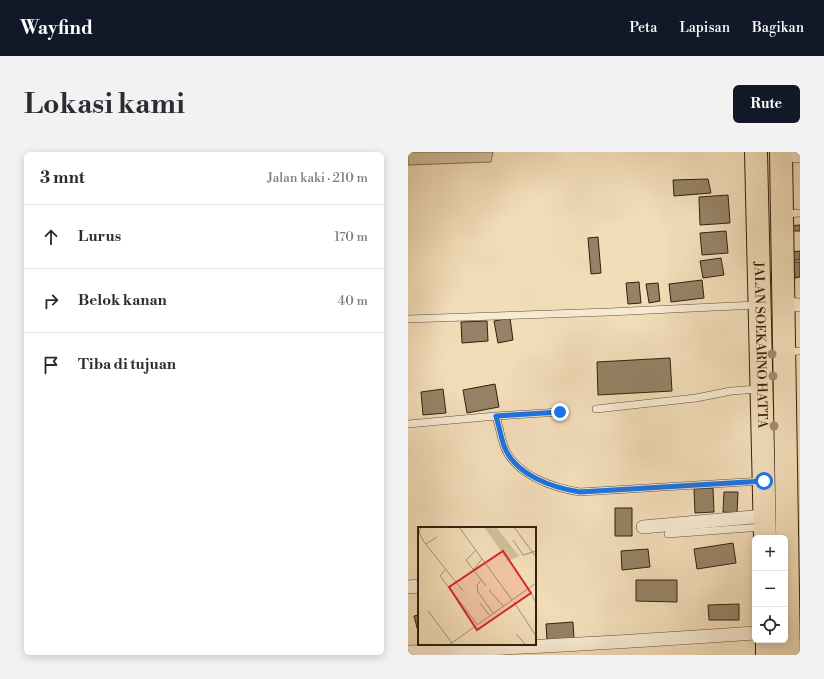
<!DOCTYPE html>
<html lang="id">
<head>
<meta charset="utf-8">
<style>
	:root { --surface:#fff; --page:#f2f2f3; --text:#2b2b33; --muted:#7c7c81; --line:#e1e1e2; --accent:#111827 }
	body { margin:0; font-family:"Libre Bodoni",serif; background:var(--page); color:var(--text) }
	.controls { position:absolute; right:12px; bottom:12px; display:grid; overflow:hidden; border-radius:6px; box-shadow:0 2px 10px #0003 }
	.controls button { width:36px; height:36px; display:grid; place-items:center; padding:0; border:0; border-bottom:1px solid var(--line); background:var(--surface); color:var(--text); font:20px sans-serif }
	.stop { position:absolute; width:12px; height:12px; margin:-9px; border:3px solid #1a73e8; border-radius:50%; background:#fff }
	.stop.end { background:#1a73e8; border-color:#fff; box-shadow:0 1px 4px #0008 }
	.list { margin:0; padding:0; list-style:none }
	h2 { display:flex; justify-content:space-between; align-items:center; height:52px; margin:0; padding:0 16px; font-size:17px }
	h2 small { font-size:13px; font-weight:400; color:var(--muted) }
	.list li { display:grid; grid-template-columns:26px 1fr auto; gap:12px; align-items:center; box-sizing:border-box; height:64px; padding:0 16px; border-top:1px solid var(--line) }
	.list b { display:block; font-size:15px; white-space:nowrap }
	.list em { font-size:13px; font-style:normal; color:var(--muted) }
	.icon { flex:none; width:22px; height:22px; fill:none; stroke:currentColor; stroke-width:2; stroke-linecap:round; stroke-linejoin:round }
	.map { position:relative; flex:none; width:392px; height:503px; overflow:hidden; border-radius:6px }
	header { display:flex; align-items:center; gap:24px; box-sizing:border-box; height:56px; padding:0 20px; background:var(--accent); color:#fff }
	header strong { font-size:19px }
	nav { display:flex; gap:22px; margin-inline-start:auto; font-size:14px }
	.intro { display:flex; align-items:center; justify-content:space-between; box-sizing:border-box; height:96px; padding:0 24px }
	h1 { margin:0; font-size:28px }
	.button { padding:10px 18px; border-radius:6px; background:var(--accent); color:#fff; font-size:14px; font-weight:700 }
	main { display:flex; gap:24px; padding:0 24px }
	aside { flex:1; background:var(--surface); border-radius:6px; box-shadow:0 2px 10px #0003 }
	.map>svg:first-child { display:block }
</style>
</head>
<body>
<header>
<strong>Wayfind</strong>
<nav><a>Peta</a><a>Lapisan</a><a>Bagikan</a></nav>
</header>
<div class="intro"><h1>Lokasi kami</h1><a class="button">Rute</a></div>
<main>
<aside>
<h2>3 mnt<small>Jalan kaki · 210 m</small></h2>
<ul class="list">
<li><svg class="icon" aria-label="ahead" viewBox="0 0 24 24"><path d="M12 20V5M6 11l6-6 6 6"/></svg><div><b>Lurus</b></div><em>170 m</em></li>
<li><svg class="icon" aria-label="right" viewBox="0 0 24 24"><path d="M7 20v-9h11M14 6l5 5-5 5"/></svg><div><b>Belok kanan</b></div><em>40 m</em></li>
<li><svg class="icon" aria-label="arrive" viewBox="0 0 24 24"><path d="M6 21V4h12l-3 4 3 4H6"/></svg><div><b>Tiba di tujuan</b></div></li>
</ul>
</aside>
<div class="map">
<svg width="392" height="503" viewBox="0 0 392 503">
	<rect width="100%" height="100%" fill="#f2ddb9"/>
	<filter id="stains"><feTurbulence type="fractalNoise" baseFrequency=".005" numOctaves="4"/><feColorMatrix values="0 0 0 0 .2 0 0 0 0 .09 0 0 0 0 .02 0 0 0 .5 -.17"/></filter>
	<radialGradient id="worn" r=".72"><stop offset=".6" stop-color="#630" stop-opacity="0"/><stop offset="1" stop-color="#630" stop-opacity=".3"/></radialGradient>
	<path fill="#d2bd9c" stroke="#826e54" d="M 0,0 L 85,0 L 83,10 L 0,13 Z"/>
	<path fill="#968266" stroke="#33200d" d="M 300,27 L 303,41 L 266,44 L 265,28 Z
		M 320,43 L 322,71 L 292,73 L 291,45 Z
		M 392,73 L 392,79 L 380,79 L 380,74 Z
		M 318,79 L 320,101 L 294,103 L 292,81 Z
		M 190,85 L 193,121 L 183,122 L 180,86 Z
		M 392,99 L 392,108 L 382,108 L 382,100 Z
		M 313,106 L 316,123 L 295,126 L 292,109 Z
		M 386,110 L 392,110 L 392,125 L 387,126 Z
		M 294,128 L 296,146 L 263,150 L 261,132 Z
		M 231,130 L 233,151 L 220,152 L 218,131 Z
		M 250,131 L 252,149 L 241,151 L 238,132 Z
		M 102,166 L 105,188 L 90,191 L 86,169 Z
		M 79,169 L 80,189 L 54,191 L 53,170 Z
		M 262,206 L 264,239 L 190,243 L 189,210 Z
		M 87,232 L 91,255 L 59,261 L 55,238 Z
		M 35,237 L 38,261 L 15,263 L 13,240 Z
		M 305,336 L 306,360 L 287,361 L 286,337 Z
		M 316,340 L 330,340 L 329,361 L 315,360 Z
		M 207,356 L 224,356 L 224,384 L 207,384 Z
		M 325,391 L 328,411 L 289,417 L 286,397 Z
		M 240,397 L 242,415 L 214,418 L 213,399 Z
		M 228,428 L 269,428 L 269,450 L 228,449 Z
		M 331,452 L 331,468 L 301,468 L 300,453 Z
		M 11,463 L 11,483 L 6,464 Z
		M 165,470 L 166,487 L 139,488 L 138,472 Z"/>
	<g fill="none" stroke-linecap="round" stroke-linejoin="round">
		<g stroke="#634f38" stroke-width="8">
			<path id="service" d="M 376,62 L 392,61
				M 0,167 L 201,160 L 348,153
				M 379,200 L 392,199
				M 188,257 L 288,246 L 323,239 L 351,237
				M 88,264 C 91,274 93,285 96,294 C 107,323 145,336 172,340 L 354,329
				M 0,272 L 88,264 L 152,260
				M 260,382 L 354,375"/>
		</g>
		<g stroke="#634f38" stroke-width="14">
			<path id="minor" d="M 373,2 L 392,4
				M 375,152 L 392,153
				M 235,375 L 357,364
				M 0,435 L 11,434
				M 0,500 C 116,496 231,489 347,481"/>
		</g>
		<g stroke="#33200d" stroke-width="24">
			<g id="trunk">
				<path id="s1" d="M 348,0 L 357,386"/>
				<path d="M 373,0 L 381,503"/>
				<path d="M 359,488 L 359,503"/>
			</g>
		</g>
		<use href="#service" stroke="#f7e9d2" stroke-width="7"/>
		<use href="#minor" stroke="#f7e9d2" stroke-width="13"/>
		<use href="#trunk" stroke="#f2ddb9" stroke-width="22"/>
	</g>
	<g fill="#9f8a6e">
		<circle cx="364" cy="202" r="4.5"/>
		<circle cx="365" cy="224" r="4.5"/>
		<circle cx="366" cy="274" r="4.5"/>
	</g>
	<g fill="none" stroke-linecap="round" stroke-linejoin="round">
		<path stroke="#1a73e8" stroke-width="5" d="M 152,260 L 88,264 C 91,274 93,285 96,294 C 107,323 145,336 172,340 L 356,329"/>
	</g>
	<g text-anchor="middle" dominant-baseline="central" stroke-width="3.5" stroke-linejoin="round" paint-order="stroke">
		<g font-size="13" fill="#33200d" stroke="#f7e9d2">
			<text stroke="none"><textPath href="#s1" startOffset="193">JALAN SOEKARNO HATTA</textPath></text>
		</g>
	</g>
	<g transform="translate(10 375)">
		<rect width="118" height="118" fill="#f2ddb9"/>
		<path d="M 66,0 L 78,0 L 101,29 L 90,34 Z" fill="#d2bd9c"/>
		<path fill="none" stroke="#a69174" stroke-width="1" d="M 3,0 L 1,6 L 6,15 L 45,64M 41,0 L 94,73M 96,0 L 118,30M 95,13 L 105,28 L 118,24M 8,17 L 19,10M 58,23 L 48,33 L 68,59M 27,43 L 22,49 L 59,97M 55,43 L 64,32M 63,53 L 59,58 L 60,65 L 75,86M 71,63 L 85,79M 112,64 L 118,76M 96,75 L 118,109M 62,76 L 71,88M 10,84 L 34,116M 98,107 L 108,118M 31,118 L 118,56"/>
		<path fill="#d62828" fill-opacity="0.15" stroke="#d62828" stroke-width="2" d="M 85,24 L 113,66 L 59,103 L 31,60 Z"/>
		<rect width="118" height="118" fill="none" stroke="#33200d" stroke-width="2"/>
	</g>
	<rect width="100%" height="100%" filter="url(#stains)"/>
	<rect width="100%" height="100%" fill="url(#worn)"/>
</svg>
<div class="controls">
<button>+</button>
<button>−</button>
<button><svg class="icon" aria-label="locate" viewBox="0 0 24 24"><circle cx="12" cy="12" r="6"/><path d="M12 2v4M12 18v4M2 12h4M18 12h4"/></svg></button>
</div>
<div class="stop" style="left:356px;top:329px"></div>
<div class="stop end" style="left:152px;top:260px"></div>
</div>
</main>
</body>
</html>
